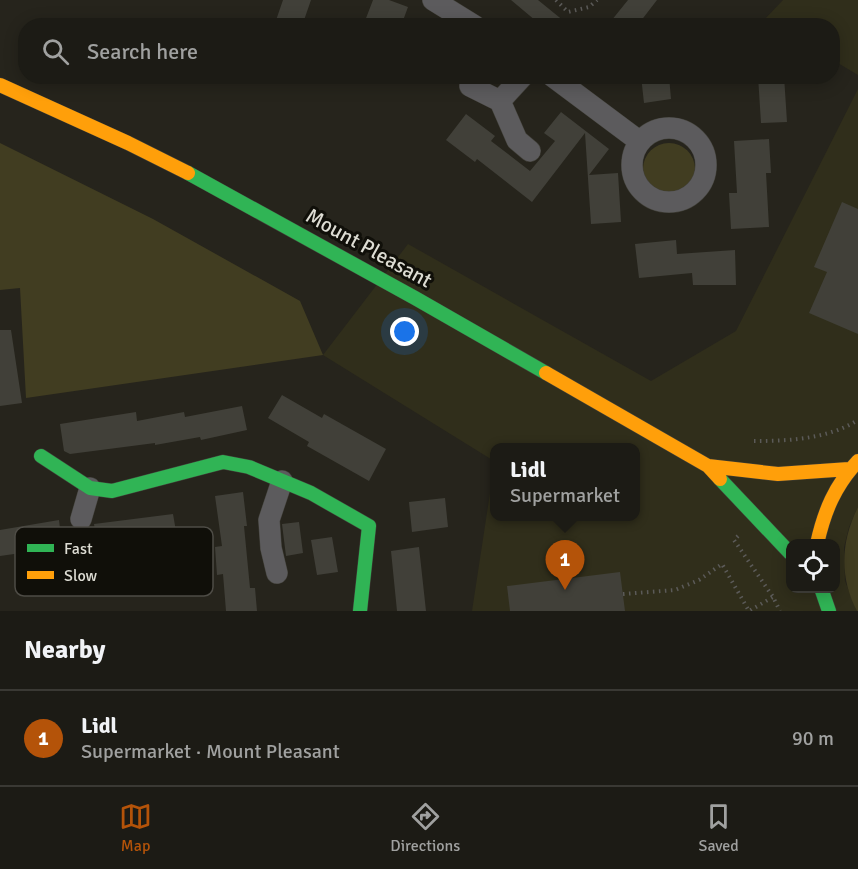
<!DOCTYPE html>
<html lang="en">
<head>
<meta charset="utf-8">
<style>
	:root { --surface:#1c1b15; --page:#292822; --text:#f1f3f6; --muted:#a0a1a0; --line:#3a3934; --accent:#b45309 }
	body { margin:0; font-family:Signika,sans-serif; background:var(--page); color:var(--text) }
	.controls { position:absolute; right:18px; bottom:18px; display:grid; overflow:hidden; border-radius:12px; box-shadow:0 3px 15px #0003 }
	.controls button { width:54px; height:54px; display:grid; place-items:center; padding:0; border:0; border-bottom:2px solid var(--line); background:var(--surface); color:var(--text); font:30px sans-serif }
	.you { position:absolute; left:405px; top:332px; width:21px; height:21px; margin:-15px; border:4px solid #fff; border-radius:50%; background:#1a73e8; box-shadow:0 0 0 9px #1a73e833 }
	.badge { display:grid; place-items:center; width:39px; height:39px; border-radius:50%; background:var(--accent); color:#fff; font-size:20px; font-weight:700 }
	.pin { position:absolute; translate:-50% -50px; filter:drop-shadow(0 2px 3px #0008) }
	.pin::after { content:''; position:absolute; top:32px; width:21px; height:18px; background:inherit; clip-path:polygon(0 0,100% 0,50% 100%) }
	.popup { position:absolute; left:490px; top:443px; width:150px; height:78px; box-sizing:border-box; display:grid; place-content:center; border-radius:12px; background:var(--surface); filter:drop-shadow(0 2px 4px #0005); font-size:20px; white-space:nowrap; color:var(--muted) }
	.popup b { font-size:22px; color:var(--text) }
	.popup::after { content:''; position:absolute; left:50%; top:100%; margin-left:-12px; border:12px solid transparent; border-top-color:var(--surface) }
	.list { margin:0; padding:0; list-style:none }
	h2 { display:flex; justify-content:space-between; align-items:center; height:78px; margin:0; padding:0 24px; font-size:26px }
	h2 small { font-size:20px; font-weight:400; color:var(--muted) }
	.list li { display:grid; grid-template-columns:39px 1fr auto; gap:18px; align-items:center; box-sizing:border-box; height:96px; padding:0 24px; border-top:2px solid var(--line) }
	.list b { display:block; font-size:22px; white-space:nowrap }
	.list p { margin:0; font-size:20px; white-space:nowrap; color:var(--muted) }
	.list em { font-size:20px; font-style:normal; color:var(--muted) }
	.icon { flex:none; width:33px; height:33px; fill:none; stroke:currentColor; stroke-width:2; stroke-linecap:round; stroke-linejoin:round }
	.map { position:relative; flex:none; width:858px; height:611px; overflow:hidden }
	.search { position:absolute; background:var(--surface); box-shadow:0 3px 15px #0003; left:18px; right:18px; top:18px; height:66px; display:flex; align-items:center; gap:15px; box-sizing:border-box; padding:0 21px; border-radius:24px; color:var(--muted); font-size:22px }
	.sheet { height:174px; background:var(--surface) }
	nav { display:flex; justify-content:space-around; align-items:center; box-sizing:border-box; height:84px; border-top:2px solid var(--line); background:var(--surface); font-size:16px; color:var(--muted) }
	nav a { display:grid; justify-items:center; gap:3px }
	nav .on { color:var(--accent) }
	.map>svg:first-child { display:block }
</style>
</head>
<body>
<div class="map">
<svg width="858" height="611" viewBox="0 0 858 611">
	<rect width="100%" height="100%" fill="#26241c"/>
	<path fill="#302e1b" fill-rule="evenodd" d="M 783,0 L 858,0 L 858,75 L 833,60 L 832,26 L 776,25 L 765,19 Z
		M 858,89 L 858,507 L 849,527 L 844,547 L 845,581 L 857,611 L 472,611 L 494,467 L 494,516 L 636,516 L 636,448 L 494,448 L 494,461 L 323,355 L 408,244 L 651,381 L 736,331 ZM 790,544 L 836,544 L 836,588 L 790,588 Z"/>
	<path fill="#413d21" d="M 0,143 L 153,219 L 300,301 L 323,355 L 26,398 L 20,288 L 0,290 Z
		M643 169a26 26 0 1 1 52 0a26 26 0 1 1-52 0Z
		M 858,507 L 858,611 L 857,611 C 839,577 841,541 858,507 Z"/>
	<path fill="#414039" d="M 283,0 L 311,0 L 302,26 L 274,26 Z
		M 373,0 L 389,0 L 408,7 L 401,26 L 363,26 Z
		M 511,0 L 538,0 L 570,26 L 542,26 Z
		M 628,0 L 657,0 L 637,26 L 607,26 Z
		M 641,76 L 669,76 L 671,99 L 644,103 Z
		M 758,76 L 784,76 L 787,122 L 761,123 Z
		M 561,112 L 609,149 L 589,175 L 618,173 L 621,222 L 591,224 L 585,133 L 532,202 L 477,159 L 475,162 L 446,140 L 466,114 L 495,136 L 491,141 L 530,171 L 555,141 L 544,133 Z
		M 769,139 L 771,173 L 766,173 L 769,227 L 731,229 L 729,193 L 737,193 L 734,141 Z
		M 842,202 L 858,209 L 858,334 L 809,313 L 827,272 L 814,267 Z
		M 676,240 L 677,254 L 735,250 L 736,285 L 693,285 L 692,273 L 639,278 L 635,244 Z
		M 0,330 L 11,330 L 22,403 L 0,406 Z
		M 282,395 L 322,418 L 324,414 L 386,449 L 369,481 L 307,446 L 309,442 L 268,418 Z
		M 242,406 L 247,430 L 201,440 L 200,437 L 155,445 L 155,443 L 70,454 L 64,451 L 60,424 L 136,412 L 137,421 L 184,412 L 185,417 Z
		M 243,492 L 247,526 L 244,526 L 250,588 L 255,588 L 257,611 L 226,611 L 223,574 L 217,575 L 215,547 L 222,546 L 215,496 Z
		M 445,498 L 448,527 L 412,532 L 409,502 Z
		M 173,514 L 177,537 L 98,549 L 94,524 Z
		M 59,520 L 62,545 L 21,551 L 21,553 L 0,556 L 0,530 Z
		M 299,522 L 303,553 L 286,556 L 282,524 Z
		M 332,537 L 338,572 L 317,575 L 311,540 Z
		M 419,547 L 426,611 L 397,611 L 391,551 Z
		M 620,572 L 625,611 L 510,611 L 507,586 Z"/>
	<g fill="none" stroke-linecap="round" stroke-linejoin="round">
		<g stroke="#42413a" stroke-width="22">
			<path id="street" d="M 433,0 L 475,26
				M 552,76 L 639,141
				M 470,86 L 500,101 L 517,140 L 530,151
				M 500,101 L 523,76
				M632 165a37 37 0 1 1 74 0a37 37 0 1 1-74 0Z
				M 81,519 L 90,488
				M 277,573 L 271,548 L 269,520 L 282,481"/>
		</g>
		<g stroke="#42413a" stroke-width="15">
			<path id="fast" d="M 188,173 L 415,298 L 546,373
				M 41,456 L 90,488 L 112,491 L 223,462 L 249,467 L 311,493 L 369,526 L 360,611
				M 720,479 L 790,553
				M 821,588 L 829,611"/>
		</g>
		<g stroke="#42413a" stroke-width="15">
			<path id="slow" d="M 0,85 L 128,143 L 188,173
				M 546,373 L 708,466 L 720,479
				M 708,466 L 778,474 L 849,469
				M 817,544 C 824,512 835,485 858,461"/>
		</g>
		<path stroke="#5b5a58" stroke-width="4" stroke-dasharray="1.5 4.5" stroke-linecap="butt" d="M 556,0 L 568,12 L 589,7 L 597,0
			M 754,441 C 789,441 828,439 858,420
			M 738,536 L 734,540 L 773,597 L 780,611
			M 623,594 L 675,590 L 699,580 L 722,564 L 749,611 L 773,597"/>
		<use href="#street" stroke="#5c5b5d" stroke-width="21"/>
		<use href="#fast" stroke="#30b455" stroke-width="14"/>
		<use href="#slow" stroke="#ff9f0a" stroke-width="14"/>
	</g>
	<g text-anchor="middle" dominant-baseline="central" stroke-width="6" stroke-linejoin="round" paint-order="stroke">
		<g font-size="21" fill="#dddcd3" stroke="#100f09">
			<text transform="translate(369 248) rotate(29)">Mount Pleasant</text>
		</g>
	</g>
	<rect x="15" y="527" width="198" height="69" rx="9" fill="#100f09" stroke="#4e4c46" stroke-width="1.5"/>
	<rect x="27" y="544" width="27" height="8" fill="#30b455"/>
	<rect x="27" y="571" width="27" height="8" fill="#ff9f0a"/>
	<g font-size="16" fill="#dddcd3">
		<text x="64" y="554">Fast</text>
		<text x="64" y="581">Slow</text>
	</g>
</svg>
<div class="controls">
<button><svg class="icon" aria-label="locate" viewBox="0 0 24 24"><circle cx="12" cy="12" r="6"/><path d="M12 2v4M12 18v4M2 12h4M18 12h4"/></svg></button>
</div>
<div class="you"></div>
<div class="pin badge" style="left:565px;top:590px">1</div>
<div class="popup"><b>Lidl</b>Supermarket</div>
<div class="search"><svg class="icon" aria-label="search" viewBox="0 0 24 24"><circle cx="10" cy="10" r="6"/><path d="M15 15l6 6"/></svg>Search here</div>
</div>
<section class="sheet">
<h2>Nearby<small></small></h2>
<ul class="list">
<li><span class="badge">1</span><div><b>Lidl</b><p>Supermarket · Mount Pleasant</p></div><em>90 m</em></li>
</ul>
</section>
<nav>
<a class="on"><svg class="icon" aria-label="map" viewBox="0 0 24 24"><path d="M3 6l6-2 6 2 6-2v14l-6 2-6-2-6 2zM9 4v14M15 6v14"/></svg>Map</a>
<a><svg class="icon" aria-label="directions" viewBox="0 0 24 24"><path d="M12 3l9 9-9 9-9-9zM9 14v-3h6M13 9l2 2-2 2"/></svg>Directions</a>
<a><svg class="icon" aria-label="saved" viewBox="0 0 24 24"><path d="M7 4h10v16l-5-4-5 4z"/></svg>Saved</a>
</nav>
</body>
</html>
